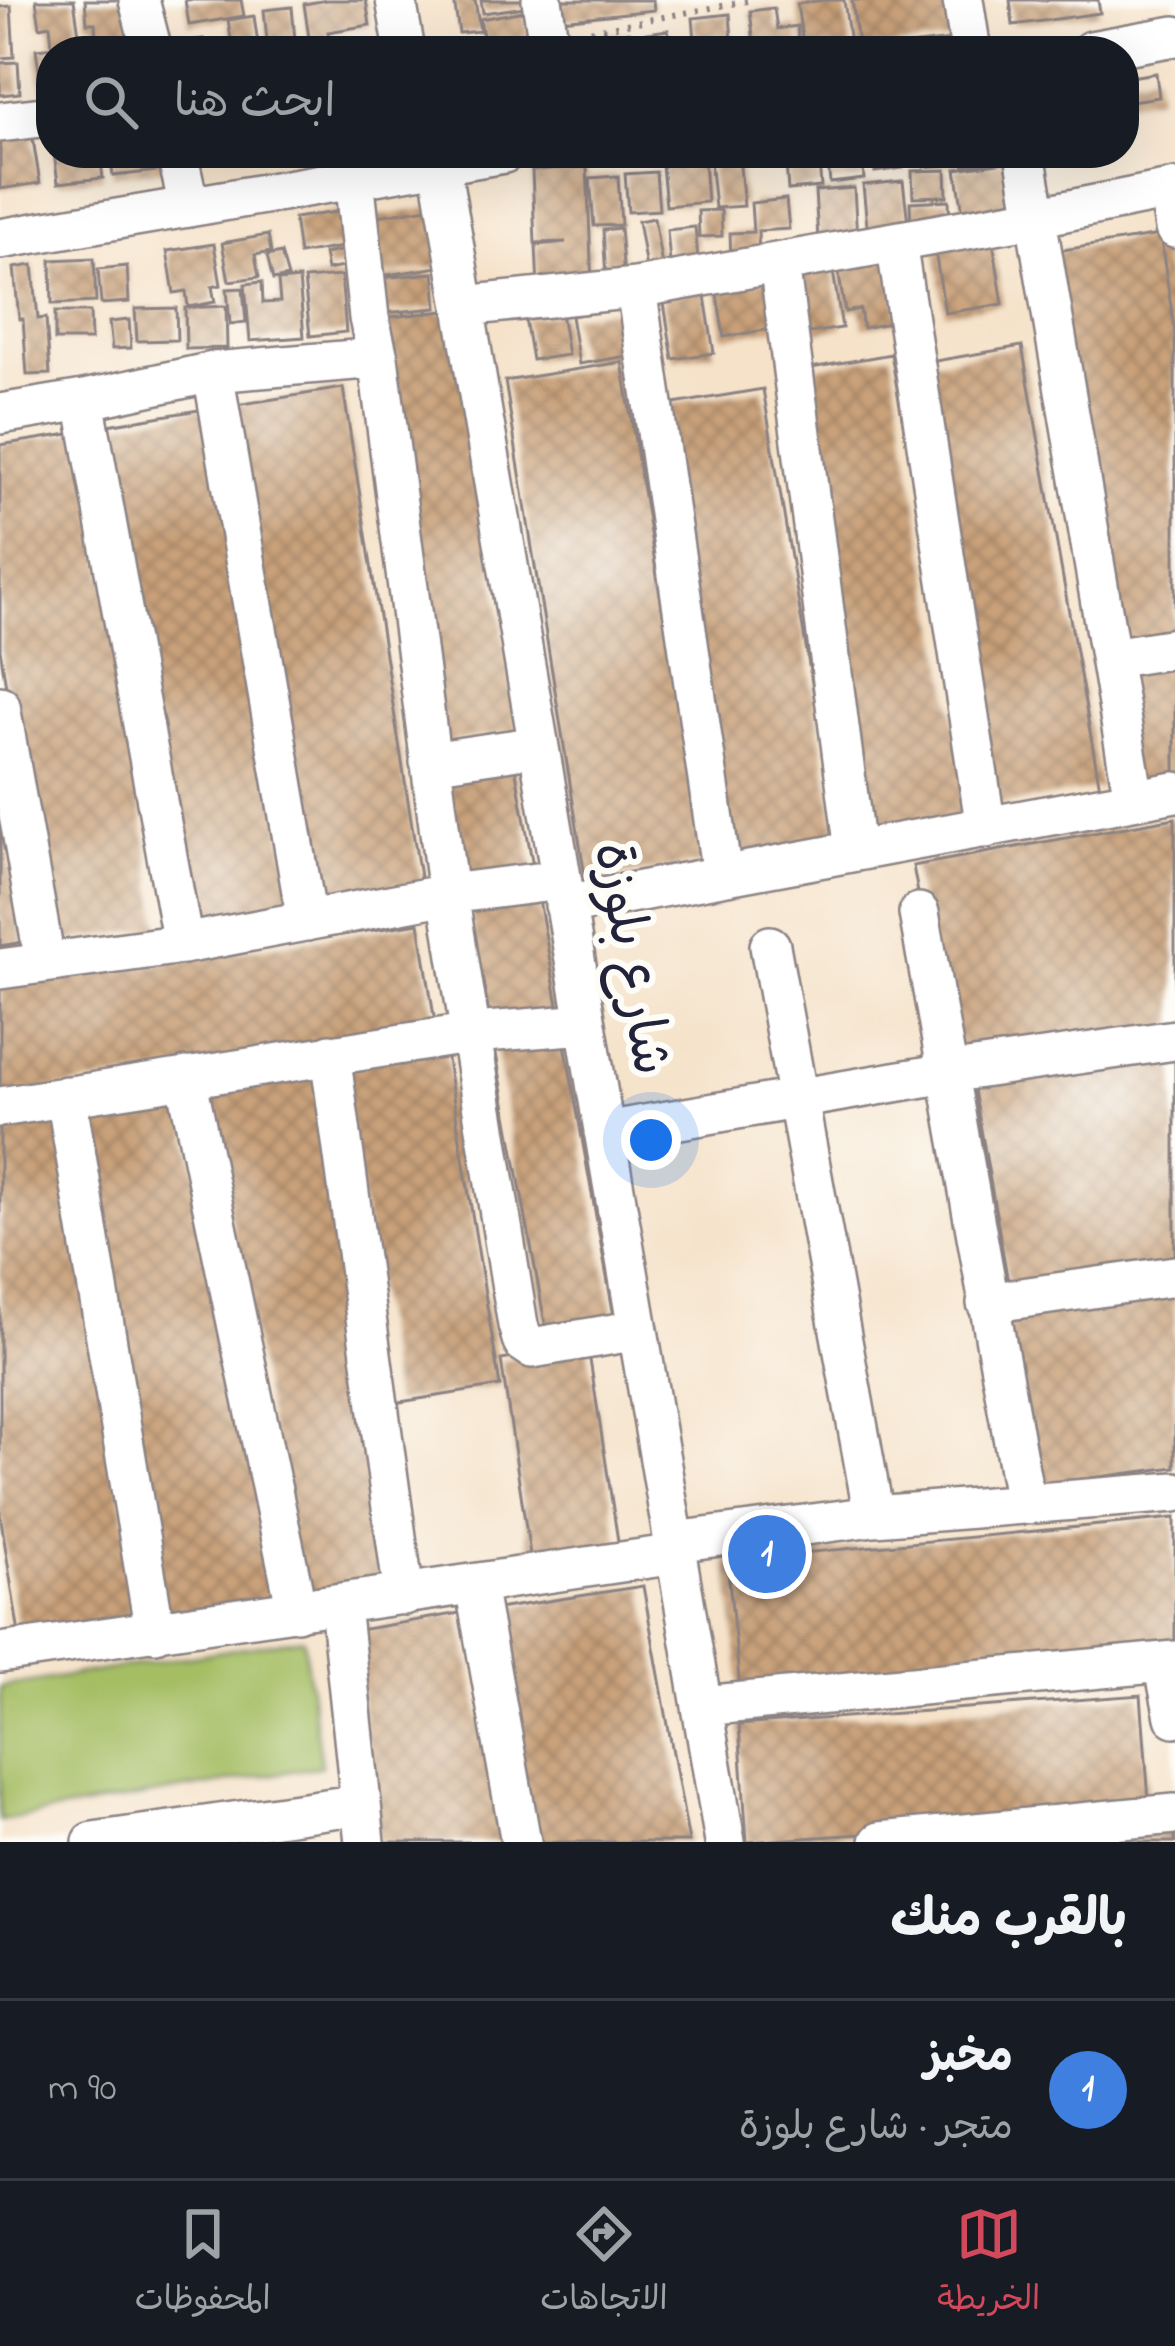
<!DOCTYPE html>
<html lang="ar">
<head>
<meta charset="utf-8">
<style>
	:root { --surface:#171b24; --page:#242831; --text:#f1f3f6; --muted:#9ea1a6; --line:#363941; --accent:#d1495b }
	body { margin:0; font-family:"Indie Flower","Playpen Sans Arabic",sans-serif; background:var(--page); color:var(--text); direction:rtl }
	.you { position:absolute; left:651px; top:1140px; width:42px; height:42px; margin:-30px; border:9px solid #fff; border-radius:50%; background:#1a73e8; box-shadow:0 0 0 18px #1a73e833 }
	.badge { display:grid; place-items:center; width:78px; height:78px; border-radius:50%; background:var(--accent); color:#fff; font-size:39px; font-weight:700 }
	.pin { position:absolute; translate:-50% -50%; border:6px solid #fff; box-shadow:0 3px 12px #0006 }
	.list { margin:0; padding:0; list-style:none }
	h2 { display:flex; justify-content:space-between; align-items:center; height:156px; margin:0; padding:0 48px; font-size:51px }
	h2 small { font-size:39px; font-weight:400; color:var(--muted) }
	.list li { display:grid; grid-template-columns:78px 1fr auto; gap:36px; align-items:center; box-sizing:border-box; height:180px; padding:0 48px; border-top:3px solid var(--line) }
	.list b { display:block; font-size:45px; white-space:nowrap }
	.list p { margin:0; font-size:39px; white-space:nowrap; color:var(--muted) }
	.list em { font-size:39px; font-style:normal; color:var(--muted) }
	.icon { flex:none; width:66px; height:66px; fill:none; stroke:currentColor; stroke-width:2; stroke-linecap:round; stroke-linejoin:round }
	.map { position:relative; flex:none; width:1175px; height:1842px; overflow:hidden; direction:ltr }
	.search { position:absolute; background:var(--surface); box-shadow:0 12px 48px #0002; left:36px; right:36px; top:36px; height:132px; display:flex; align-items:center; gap:30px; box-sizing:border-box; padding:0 42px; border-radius:48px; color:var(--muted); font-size:45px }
	.sheet { height:336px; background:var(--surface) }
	nav { display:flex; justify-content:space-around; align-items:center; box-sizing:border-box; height:168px; border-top:3px solid var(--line); background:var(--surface); font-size:33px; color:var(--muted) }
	nav a { display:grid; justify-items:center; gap:6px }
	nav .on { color:var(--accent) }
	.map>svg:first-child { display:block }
</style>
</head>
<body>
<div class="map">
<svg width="1175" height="1842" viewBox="0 0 1175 1842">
	<defs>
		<pattern id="building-cross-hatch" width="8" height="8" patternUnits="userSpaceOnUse" patternTransform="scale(3)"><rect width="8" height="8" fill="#c9a17a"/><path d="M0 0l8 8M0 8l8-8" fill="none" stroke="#a38365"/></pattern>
	</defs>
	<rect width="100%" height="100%" fill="#fdfcf7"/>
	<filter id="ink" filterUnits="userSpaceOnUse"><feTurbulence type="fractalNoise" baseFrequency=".00833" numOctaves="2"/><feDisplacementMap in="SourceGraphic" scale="24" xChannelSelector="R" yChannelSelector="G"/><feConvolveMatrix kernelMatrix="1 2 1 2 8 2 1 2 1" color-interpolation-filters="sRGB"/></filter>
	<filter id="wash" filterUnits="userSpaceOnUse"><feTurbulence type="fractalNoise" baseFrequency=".004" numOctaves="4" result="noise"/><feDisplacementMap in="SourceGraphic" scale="48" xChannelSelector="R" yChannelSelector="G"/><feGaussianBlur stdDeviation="2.7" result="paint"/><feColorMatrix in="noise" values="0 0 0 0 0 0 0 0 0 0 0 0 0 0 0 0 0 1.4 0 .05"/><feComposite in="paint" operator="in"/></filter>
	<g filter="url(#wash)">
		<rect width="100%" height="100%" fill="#f5e2c9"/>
		<path fill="#a5be64" stroke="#647050" stroke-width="3" d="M 303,1638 L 321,1766 L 0,1821 L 0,1687 Z"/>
		<g id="blocks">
			<path fill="url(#building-cross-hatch)" d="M 36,0 L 74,0 L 80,41 L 52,45 L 50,25 L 40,27 Z
				M 85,0 L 126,0 L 132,36 L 96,40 L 95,23 L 87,23 Z
				M 185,0 L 241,0 L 244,16 L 189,25 Z
				M 327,0 L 366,0 L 370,25 L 328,32 L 330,42 L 310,45 L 304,4 Z
				M 454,0 L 475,0 L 480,31 L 459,33 Z
				M 481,0 L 524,0 L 525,7 L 483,13 Z
				M 559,0 L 653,0 L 654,10 L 561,20 Z
				M 824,0 L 844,0 L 851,51 L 804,51 L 797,4 Z
				M 852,0 L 954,0 L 959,39 L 859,51 Z
				M 1010,0 L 1098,0 L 1100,13 L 1013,25 Z
				M 11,6 L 14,57 L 0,58 L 0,7 Z
				M 292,7 L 296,51 L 268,51 L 264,10 Z
				M 774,8 L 777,29 L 797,26 L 799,51 L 755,51 L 750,11 Z
				M 524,11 L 529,39 L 485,47 L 480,19 Z
				M 730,14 L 732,40 L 743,39 L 744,51 L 696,51 L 693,18 Z
				M 254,16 L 259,51 L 233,51 L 228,20 Z
				M 668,30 L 671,51 L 637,51 L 634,35 Z
				M 628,32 L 631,51 L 589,51 L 587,37 Z
				M 203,39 L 205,51 L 160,51 L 159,45 Z
				M 126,41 L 128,51 L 88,51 L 87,46 Z
				M 79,44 L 80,51 L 51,51 L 51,90 L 42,91 L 36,49 Z
				M 18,62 L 20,93 L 0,95 L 0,63 Z
				M 1156,73 L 1159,97 L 1124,102 L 1124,78 Z
				M 31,127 L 40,183 L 0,189 L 0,132 Z
				M 54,153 L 100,153 L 103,178 L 58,183 Z
				M 110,153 L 164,153 L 166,170 L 113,176 Z
				M 766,153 L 804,153 L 804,159 L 767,163 Z
				M 827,153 L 862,153 L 864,179 L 830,183 Z
				M 872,153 L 901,153 L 903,168 L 875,172 Z
				M 923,153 L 959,153 L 960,164 L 924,167 Z
				M 962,153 L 1025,153 L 1025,156 L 964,165 Z
				M 739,157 L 744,206 L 715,208 L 710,159 Z
				M 819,161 L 821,187 L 788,190 L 786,164 Z
				M 1012,161 L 1019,210 L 964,218 L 956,169 Z
				M 704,162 L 707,202 L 666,206 L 662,165 Z
				M 587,167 L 592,285 L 538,289 L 536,245 L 566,242 L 535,243 L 532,170 Z
				M 946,170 L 947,196 L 913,197 L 912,171 Z
				M 656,172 L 659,210 L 628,212 L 625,174 Z
				M 618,176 L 621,225 L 594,226 L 590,178 Z
				M 903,181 L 909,231 L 868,236 L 863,185 Z
				M 854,188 L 857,237 L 818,239 L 815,191 Z
				M 786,199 L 789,229 L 758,231 L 759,257 L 731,259 L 730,233 L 753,232 L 751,203 Z
				M 949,200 L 950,223 L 911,225 L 910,202 Z
				M 441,206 L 451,265 L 381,276 L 371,217 Z
				M 721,210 L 722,236 L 699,237 L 698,211 Z
				M 344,211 L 349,246 L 299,254 L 294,218 Z
				M 654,218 L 663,272 L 647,274 L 638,221 Z
				M 695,227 L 699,270 L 671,273 L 667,230 Z
				M 620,228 L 624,277 L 606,278 L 603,230 Z
				M 268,235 L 271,252 L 255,255 L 259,277 L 229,281 L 222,243 Z
				M 992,235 L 1003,304 L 945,313 L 934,245 Z
				M 1160,235 L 1175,333 L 1175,638 L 1105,649 L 1043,253 Z
				M 214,244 L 221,285 L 212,287 L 215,302 L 188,307 L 186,291 L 174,293 L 167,251 Z
				M 356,248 L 359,264 L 327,270 L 324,254 Z
				M 281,253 L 288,277 L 273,280 L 267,256 Z
				M 889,255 L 900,321 L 863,328 L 860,309 L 845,312 L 837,263 Z
				M 94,258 L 96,302 L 52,304 L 51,260 Z
				M 33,265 L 38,319 L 46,318 L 50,374 L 27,375 L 23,319 L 19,319 L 14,268 Z
				M 832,265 L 842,328 L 796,335 L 786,272 Z
				M 127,266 L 129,302 L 101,304 L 98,269 Z
				M 434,273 L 437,308 L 374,314 L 370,279 Z
				M 341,276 L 346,332 L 310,336 L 304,279 Z
				M 299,279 L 304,337 L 250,341 L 245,284 L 262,282 L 263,303 L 280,302 L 278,281 Z
				M 769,280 L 777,328 L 724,337 L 716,288 Z
				M 243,288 L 246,322 L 230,324 L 227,289 Z
				M 704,290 L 714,353 L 673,359 L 663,297 Z
				M 226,306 L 227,348 L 186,349 L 185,308 Z
				M 632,306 L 640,354 L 579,364 L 571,316 Z
				M 176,308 L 177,340 L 137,341 L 135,309 Z
				M 455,310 L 518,731 L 438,743 L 382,318 Z
				M 55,312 L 90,312 L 91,340 L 55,340 Z
				M 561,313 L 568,355 L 532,360 L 525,319 Z
				M 129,320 L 131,348 L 112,349 L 109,322 Z
				M 1022,346 L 1100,788 L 996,806 L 918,364 Z
				M 891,354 L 971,816 L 863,834 L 783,373 Z
				M 622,362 L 704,863 L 586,882 L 505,381 Z
				M 343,388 L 421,883 L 308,901 L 230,406 Z
				M 763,389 L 838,840 L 731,857 L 656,407 Z
				M 211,408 L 294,904 L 185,923 L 102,426 Z
				M 82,432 L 160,927 L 47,945 L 0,649 L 0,445 Z
				M 1175,660 L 1175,784 L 1134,792 L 1113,671 Z
				M 514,761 L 615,1322 L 547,1334 L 445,773 Z
				M 0,809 L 23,942 L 0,946 Z
				M 1175,818 L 1175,1025 L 950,1066 L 913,866 Z
				M 419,923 L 436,1029 L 0,1097 L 0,988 Z
				M 445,1047 L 500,1386 L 394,1403 L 340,1064 Z
				M 1175,1049 L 1175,1264 L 1010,1293 L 973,1084 Z
				M 322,1062 L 394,1582 L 303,1600 L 205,1084 Z
				M 180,1090 L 282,1603 L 161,1621 L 80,1101 Z
				M 59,1104 L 141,1621 L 20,1640 L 0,1514 L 0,1114 Z
				M 1175,1283 L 1175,1467 L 1037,1485 L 1000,1308 Z
				M 588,1347 L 620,1554 L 532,1568 L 501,1360 Z
				M 1175,1518 L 1175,1647 L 740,1688 L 727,1560 Z
				M 643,1586 L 689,1842 L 527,1842 L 491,1610 Z
				M 460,1613 L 504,1842 L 378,1842 L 353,1631 Z
				M 1141,1695 L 1150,1814 L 747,1842 L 739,1725 Z
				M 1175,1830 L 1175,1842 L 1076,1842 Z"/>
		</g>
	</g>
	<g filter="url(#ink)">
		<use href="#blocks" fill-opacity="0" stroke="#8c8282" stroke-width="3"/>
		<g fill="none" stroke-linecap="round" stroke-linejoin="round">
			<g stroke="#8c8282" stroke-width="44">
				<path id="minor" d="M 139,0 L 152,51
					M 396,0 L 405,51
					M 542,0 L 548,39
					M 963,0 L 971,51
					M 1091,51 L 1175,36
					M 0,122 L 51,116
					M 177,153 L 189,207
					M 433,153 L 440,165 L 725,1842
					M 1025,153 L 1134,799
					M 354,177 L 369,318 L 378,358 L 448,894 L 518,1325 L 523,1342 L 532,1348 L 638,1330
					M 1169,190 L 1175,228
					M 0,239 L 504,153
					M 896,242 L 986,828
					M 779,263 L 855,851
					M 636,288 L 722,875
					M 464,306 L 636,288 L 1035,217 L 1175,189
					M 213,372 L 307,921
					M 84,400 L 183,944
					M 0,414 L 84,400 L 213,372 L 378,358
					M 1111,658 L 1175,648
					M 0,706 L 45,962
					M 430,762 L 538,746
					M 565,905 L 1175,792
					M 919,913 L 1025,1503
					M 770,946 L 874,1516
					M 0,969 L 183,944 L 448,894 L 561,880
					M 330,1054 L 404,1595
					M 186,1077 L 297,1611
					M 66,1096 L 155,1632
					M 0,1107 L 473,1033 L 586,1024
					M 604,1132 L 947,1073 L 1175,1040
					M 987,1303 L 1175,1276
					M 674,1542 L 874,1516 L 1175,1492
					M 475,1585 L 521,1842
					M 340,1605 L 365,1842
					M 0,1653 L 676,1554
					M 1164,1663 L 1175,1717
					M 702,1706 L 1175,1661
					M 93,1842 L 361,1804
					M 880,1842 L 1175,1814"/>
			</g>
			<path stroke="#8c8282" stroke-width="6" stroke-dasharray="3 9" stroke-linecap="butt" d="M 579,33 L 753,0
				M 480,51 L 513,45
				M 402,314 L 431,310"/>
			<use href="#minor" stroke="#fff" stroke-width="39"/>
		</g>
	</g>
	<g text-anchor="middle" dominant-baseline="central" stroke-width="12" stroke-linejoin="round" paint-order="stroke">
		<g font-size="54" fill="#22223b" stroke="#fdfcf7">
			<text transform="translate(629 959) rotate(80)">شارع بلوزة</text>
		</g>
	</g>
</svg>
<div class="you"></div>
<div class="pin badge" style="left:767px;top:1554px;background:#3f7fe0">1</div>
<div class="search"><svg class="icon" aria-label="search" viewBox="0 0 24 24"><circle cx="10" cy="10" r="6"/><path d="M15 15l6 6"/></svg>ابحث هنا</div>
</div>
<section class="sheet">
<h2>بالقرب منك<small></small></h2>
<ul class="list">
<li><span class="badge" style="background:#3f7fe0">1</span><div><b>مخبز</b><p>متجر · شارع بلوزة</p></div><em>90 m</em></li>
</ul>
</section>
<nav>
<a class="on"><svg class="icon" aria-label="map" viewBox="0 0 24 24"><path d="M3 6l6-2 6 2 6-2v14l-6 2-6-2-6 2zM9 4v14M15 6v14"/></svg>الخريطة</a>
<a><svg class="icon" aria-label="directions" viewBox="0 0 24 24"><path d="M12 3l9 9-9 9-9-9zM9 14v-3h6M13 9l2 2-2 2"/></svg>الاتجاهات</a>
<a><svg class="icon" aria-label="saved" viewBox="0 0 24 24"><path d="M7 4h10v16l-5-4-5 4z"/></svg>المحفوظات</a>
</nav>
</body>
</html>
